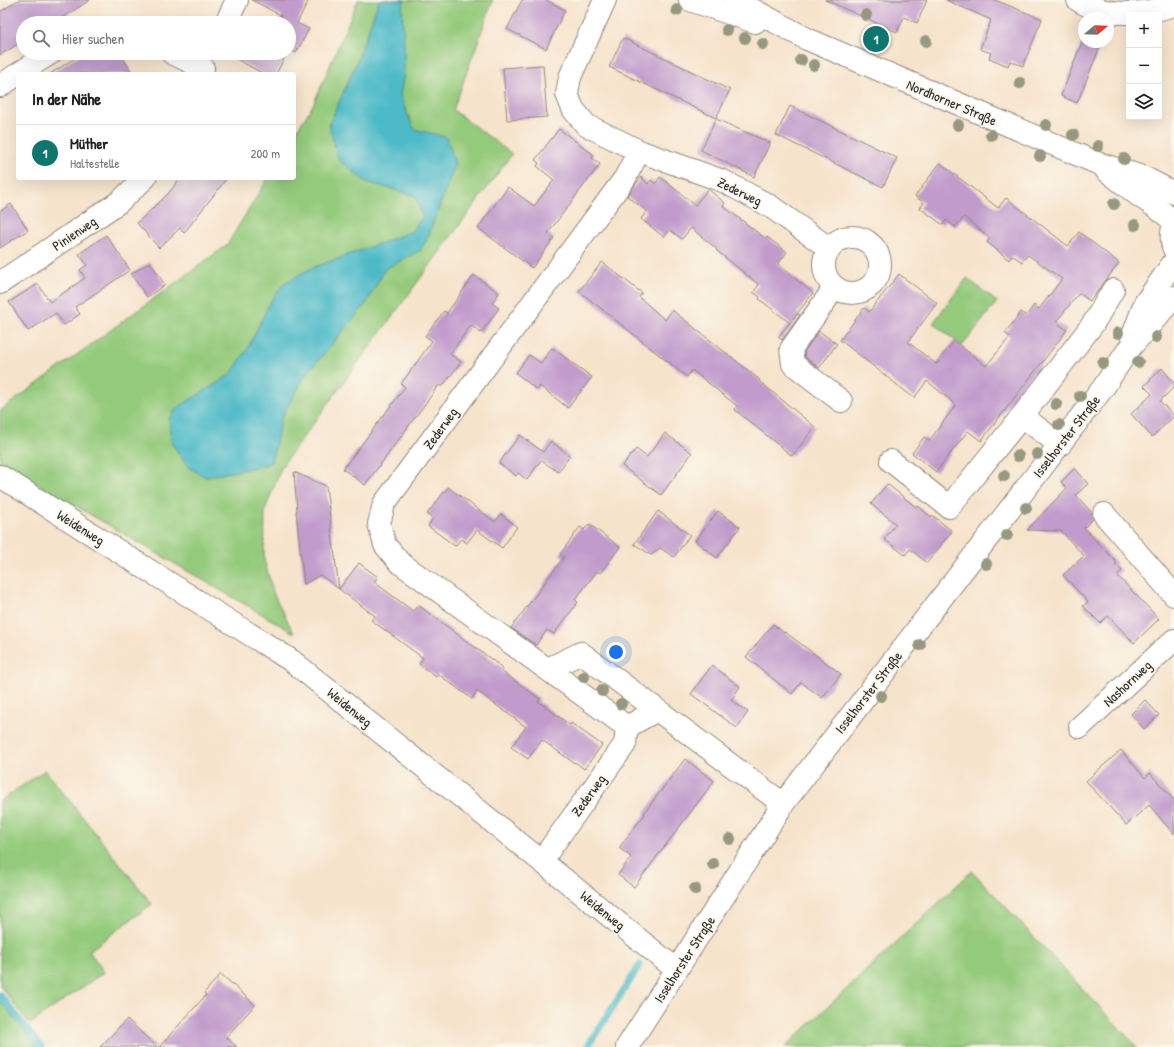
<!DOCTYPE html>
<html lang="de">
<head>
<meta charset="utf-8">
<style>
	:root { --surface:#fff; --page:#f6f6f6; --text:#222; --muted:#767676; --line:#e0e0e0; --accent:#0f766e }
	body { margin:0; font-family:"Patrick Hand",sans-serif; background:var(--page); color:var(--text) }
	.controls { position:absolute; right:12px; top:12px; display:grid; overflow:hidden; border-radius:4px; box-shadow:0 4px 16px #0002 }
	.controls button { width:36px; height:36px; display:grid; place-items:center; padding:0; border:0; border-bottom:1px solid var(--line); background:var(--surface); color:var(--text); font:20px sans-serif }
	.compass { position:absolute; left:1078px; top:12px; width:36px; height:36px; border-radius:50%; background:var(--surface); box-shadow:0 4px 16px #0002; rotate:71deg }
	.you { position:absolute; left:616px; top:652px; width:14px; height:14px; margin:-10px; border:3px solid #fff; border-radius:50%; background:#1a73e8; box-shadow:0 0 0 6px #1a73e833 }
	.badge { display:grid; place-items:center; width:26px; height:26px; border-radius:50%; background:var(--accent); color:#fff; font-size:13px; font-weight:700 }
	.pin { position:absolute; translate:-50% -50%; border:2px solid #fff; box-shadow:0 1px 4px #0006 }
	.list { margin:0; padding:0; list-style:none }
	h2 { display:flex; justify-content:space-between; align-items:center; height:52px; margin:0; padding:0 16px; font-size:17px }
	h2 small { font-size:13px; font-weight:400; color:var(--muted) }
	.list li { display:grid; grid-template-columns:26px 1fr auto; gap:12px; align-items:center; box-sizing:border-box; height:56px; padding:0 16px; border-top:1px solid var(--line) }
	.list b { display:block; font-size:15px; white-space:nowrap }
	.list p { margin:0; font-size:13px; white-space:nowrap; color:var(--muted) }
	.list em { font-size:13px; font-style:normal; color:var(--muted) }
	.icon { flex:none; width:22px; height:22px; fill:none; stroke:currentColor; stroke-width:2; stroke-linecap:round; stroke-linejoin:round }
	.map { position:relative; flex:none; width:1174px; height:1047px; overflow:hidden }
	.search { position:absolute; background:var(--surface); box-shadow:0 4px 16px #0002; left:16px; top:16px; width:280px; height:44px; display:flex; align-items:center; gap:10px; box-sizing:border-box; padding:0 14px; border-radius:22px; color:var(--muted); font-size:15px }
	.panel { position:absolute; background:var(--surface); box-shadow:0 4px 16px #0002; left:16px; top:72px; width:280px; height:108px; border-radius:4px }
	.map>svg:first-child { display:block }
</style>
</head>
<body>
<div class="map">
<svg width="1174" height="1047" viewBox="0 0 1174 1047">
	<rect width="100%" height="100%" fill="#fbf7ec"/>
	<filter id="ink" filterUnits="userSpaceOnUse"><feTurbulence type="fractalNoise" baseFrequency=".025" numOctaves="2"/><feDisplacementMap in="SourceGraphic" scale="8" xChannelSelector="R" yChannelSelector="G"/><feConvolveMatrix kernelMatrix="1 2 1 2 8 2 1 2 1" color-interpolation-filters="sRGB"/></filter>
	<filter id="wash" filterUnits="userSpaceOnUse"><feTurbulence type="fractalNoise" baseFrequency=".012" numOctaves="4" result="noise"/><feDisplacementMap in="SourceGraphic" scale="16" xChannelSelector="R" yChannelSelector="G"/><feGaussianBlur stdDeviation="0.9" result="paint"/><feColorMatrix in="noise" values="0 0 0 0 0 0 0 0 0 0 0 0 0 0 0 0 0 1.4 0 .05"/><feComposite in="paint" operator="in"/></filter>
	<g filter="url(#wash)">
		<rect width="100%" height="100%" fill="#f6e3cb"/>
		<path fill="#94ca7c" stroke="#607a54" d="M 358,0 L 493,0 L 453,110 L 512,154 L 282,466 L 265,510 L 264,560 L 274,595 L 294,633 L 0,462 L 0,411 L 227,245 L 268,178 L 294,178 L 294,135 L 313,105 Z
			M 967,278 L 997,302 L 962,346 L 933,323 Z
			M 45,770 L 152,904 L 89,951 L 104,972 L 30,1024 L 0,986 L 0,801 Z
			M 972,871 L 1137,1047 L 785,1047 Z
			M 0,1001 L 37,1047 L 0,1047 Z"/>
		<path fill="#4ebac8" stroke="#3c727a" d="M 379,0 L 405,0 L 402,7 L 404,40 L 404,73 L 400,96 L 414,129 L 446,137 L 450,147 L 455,165 L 428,237 L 421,250 L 385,269 L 366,304 L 305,376 L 281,418 L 276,443 L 271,462 L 262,466 L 206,477 L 188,467 L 171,442 L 169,419 L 177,408 L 230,375 L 247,350 L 270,302 L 284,283 L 312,268 L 411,232 L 422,217 L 416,196 L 366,182 L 338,159 L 329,125 L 358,59 Z"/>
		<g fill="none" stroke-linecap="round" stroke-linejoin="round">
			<path stroke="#4ebac8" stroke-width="7" d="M 0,995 L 41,1047
				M 587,1047 L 640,965"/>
		</g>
		<g id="blocks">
			<path fill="#c19bcc" d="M 18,0 L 90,0 L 54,23 L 23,23 L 23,41 L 0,55 L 0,12 Z
				M 252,0 L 309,0 L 297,23 L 309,29 L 296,53 L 289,49 L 289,23 L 278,23 L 282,16 Z
				M 522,0 L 546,0 L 565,10 L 546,49 L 507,29 Z
				M 825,0 L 927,0 L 917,23 L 904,17 L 897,32 Z
				M 946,0 L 995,0 L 1042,19 L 1023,66 L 1010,61 L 1008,66 L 989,58 L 991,53 L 980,49 L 991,20 Z
				M 623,38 L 730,90 L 716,118 L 609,67 Z
				M 1082,42 L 1102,42 L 1077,103 L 1061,96 Z
				M 83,53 L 120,53 L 133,74 L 50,74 Z
				M 225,53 L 287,53 L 276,74 L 264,74 Z
				M 543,65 L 547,117 L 507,120 L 503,68 Z
				M 790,106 L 897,158 L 883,187 L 776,135 Z
				M 716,119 L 770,143 L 754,177 L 701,150 Z
				M 559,129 L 594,155 L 592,158 L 600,164 L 548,233 L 554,238 L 532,268 L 478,228 L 508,187 L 534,206 L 554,180 L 537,166 L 539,163 L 535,160 Z
				M 940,163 L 998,208 L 1006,198 L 1068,246 L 1079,232 L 1119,263 L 1090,301 L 1079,293 L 1056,322 L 1067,330 L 981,441 L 968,431 L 936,472 L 912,453 L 924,437 L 929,441 L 956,405 L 927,381 L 914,398 L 840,340 L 864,308 L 869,312 L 899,274 L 937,303 L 908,342 L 936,364 L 954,341 L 986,366 L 1010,337 L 1005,333 L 1021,312 L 1026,316 L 1034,305 L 1039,309 L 1062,279 L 1028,255 L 1022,262 L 1012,255 L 1009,260 L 987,242 L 990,238 L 964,217 L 955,227 L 946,220 L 943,225 L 920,208 L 924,203 L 915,196 Z
				M 641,177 L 648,184 L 651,180 L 655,184 L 660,177 L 695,205 L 708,189 L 725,203 L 723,206 L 740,219 L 766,239 L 767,237 L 787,252 L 778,264 L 813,293 L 793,319 L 797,314 L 800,315 L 782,340 L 778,337 L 790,323 L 759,299 L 760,297 L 753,292 L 759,285 L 716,250 L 717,249 L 691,228 L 682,239 L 670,230 L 664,237 L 641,219 L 647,211 L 627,196 Z
				M 180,178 L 227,178 L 184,233 L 180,228 L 159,248 L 137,223 L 168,194 Z
				M 11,204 L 28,230 L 0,248 L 0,211 Z
				M 106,235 L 130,270 L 75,307 L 80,314 L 64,325 L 56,313 L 28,331 L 9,302 L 38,284 L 50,302 L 85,278 L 80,270 L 87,265 L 79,254 Z
				M 150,262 L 165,285 L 147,297 L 131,274 Z
				M 602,262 L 642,293 L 639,297 L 665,320 L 672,310 L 760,380 L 759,381 L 815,427 L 792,456 L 735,410 L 737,406 L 692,370 L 687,377 L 579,291 Z
				M 474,275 L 499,293 L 492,303 L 499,308 L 481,333 L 471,325 L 450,354 L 461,362 L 442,387 L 439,385 L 365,485 L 343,469 L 405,387 L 401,384 L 432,341 L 425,336 L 444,311 L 447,313 Z
				M 819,331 L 837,344 L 819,368 L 805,357 L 804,352 Z
				M 552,348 L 592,377 L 568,408 L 540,386 L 537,390 L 516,373 L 529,355 L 541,363 Z
				M 1162,368 L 1174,383 L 1174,387 L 1160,401 L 1174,416 L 1152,437 L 1131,414 L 1152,394 L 1144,386 Z
				M 665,433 L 692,453 L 661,495 L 622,466 L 636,449 L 647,457 Z
				M 520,435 L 543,452 L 551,441 L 570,456 L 558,472 L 541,460 L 527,480 L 518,473 L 516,476 L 499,463 Z
				M 1075,468 L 1088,484 L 1076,495 L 1092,513 L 1093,519 L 1084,528 L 1117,563 L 1115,564 L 1122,571 L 1117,575 L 1159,619 L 1134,643 L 1108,616 L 1100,623 L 1083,606 L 1088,602 L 1063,575 L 1084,556 L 1061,531 L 1027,530 L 1067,488 L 1061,482 Z
				M 294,472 L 326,486 L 339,589 L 320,575 L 304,584 L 296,511 L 297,511 Z
				M 887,484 L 916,507 L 918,506 L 931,517 L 932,515 L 952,531 L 927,563 L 910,549 L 905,555 L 884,539 L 896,524 L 871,504 Z
				M 448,487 L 495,522 L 501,514 L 517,527 L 502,548 L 477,530 L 467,543 L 461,539 L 455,546 L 428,526 L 433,518 L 427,514 Z
				M 658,511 L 690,535 L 674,557 L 660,548 L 651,555 L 634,544 Z
				M 718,511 L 740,527 L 717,558 L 695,541 Z
				M 589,524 L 620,547 L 600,573 L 597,571 L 575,600 L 578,602 L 554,634 L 547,630 L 536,645 L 511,628 L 564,557 L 560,554 L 580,527 L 584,530 Z
				M 359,563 L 378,577 L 374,582 L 413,611 L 418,605 L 503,668 L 501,671 L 540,699 L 538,701 L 570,725 L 571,723 L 602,745 L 584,769 L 575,762 L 574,763 L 542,740 L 528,759 L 511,747 L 526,727 L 477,691 L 472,699 L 438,674 L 436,677 L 419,664 L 423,658 L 371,620 L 375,616 L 339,589 Z
				M 773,624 L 784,633 L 785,632 L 841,674 L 822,698 L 801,682 L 792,694 L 746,657 Z
				M 712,665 L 740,687 L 731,700 L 748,712 L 737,728 L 691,694 Z
				M 1145,700 L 1159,715 L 1144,729 L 1131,714 Z
				M 1121,750 L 1145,778 L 1150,773 L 1174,800 L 1174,834 L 1149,805 L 1126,825 L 1086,781 Z
				M 685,759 L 714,781 L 634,887 L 618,875 L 631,857 L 619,848 L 645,814 L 644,813 Z
				M 221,974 L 255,1005 L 226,1037 L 237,1047 L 159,1047 L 206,995 L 204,993 Z
				M 127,1019 L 157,1047 L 100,1047 Z"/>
		</g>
	</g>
	<g filter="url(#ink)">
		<use href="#blocks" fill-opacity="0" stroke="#90877b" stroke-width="1"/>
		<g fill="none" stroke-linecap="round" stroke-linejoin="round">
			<g stroke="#90877b" stroke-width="24">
				<path id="minor" d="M 605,0 L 570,77 L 567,94 L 573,109 L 586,125 L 639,151 L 723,181 L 770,206 L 830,249
					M 690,0 L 755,22
					M 735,0 L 807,39 L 1097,163 L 1143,177 L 1174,193
					M 1078,0 C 1105,18 1145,15 1174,5
					M 226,23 L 237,0
					M 172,53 L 203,68
					M 18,74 L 51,53
					M 0,86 L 18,74
					M 639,151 L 625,178 L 384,504 L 379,524 L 385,545 L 399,562 L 627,727 L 657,710
					M 1106,170 L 1138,195 L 1153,205 L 1174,221
					M 1174,222 C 1172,231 1170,240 1174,249
					M824 265a28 28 0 1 1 56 0a28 28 0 1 1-56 0Z
					M 0,283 L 119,202 L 145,178
					M 835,287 L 791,349 L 793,364 L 841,401
					M 1132,338 L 1145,303 L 1174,262
					M 1022,416 L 1093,324 L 1113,290
					M 891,461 L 949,507 L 1022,416 L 1060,445
					M 0,476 L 292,661 L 677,970
					M 1104,514 L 1174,595
					M 548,669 L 581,653 L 783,804
					M 1080,727 L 1174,640
					M 542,860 L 625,744 L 627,727
					M 627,1047 L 783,804 L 1103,388 L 1128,350 L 1174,297"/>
			</g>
			<use href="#minor" stroke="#fff" stroke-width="22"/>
		</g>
		<g fill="#979880">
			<circle cx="677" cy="10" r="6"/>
			<circle cx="866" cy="15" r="6"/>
			<circle cx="727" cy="30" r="6"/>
			<circle cx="745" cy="38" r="6"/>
			<circle cx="926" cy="41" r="6"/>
			<circle cx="763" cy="44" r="6"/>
			<circle cx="801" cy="60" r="6"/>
			<circle cx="814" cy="65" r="6"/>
			<circle cx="1020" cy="83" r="6"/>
			<circle cx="958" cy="125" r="6"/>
			<circle cx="1046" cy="125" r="6"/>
			<circle cx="991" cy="135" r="6"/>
			<circle cx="1073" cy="135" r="6"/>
			<circle cx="1098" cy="146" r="6"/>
			<circle cx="1040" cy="156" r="6"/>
			<circle cx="1124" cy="159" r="6"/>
			<circle cx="1114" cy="204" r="6"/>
			<circle cx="1135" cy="225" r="6"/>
			<circle cx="1118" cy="333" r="6"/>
			<circle cx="1156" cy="337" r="6"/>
			<circle cx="1138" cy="362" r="6"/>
			<circle cx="1103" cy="363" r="6"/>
			<circle cx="1080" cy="396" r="6"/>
			<circle cx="1056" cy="404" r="6"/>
			<circle cx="1059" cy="425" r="6"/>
			<circle cx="1037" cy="454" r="6"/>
			<circle cx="1018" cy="456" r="6"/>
			<circle cx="1004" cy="476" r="6"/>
			<circle cx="1026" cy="508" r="6"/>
			<circle cx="1007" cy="535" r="6"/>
			<circle cx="986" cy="564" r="6"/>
			<circle cx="920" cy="645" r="6"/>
			<circle cx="584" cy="677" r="6"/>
			<circle cx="602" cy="691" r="6"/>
			<circle cx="881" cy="696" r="6"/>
			<circle cx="621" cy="704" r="6"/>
			<circle cx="730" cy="839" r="6"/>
			<circle cx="713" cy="864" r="6"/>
			<circle cx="695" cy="889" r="6"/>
		</g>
	</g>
	<g text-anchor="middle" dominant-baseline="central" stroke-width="3.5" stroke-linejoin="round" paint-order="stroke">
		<g font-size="14" fill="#2b2b2b" stroke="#fbf7ec">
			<text transform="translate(952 102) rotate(23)">Nordhorner Straße</text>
			<text transform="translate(740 191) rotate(26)">Zederweg</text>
			<text transform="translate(74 233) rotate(-34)">Pinienweg</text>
			<text transform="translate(440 428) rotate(-54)">Zederweg</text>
			<text transform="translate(1066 436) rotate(-52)">Isselhorster Straße</text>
			<text transform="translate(81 527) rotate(32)">Weidenweg</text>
			<text transform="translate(1127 683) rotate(-43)">Nashornweg</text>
			<text transform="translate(868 692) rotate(-52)">Isselhorster Straße</text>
			<text transform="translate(350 707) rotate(39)">Weidenweg</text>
			<text transform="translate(588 795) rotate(-54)">Zederweg</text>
			<text transform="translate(603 910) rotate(39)">Weidenweg</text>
			<text transform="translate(684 959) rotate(-57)">Isselhorster Straße</text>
		</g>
	</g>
</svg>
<div class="controls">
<button>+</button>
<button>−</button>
<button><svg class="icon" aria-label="layers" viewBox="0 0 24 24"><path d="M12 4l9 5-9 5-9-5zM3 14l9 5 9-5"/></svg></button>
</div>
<svg class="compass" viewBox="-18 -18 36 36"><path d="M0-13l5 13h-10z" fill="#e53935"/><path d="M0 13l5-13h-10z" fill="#767676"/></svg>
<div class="you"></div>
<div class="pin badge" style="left:876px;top:39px">1</div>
<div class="search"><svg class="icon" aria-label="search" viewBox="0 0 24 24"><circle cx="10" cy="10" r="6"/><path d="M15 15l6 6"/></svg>Hier suchen</div>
<section class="panel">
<h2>In der Nähe<small></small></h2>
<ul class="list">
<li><span class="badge">1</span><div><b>Müther</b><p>Haltestelle</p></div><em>200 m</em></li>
</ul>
</section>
</div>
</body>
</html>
